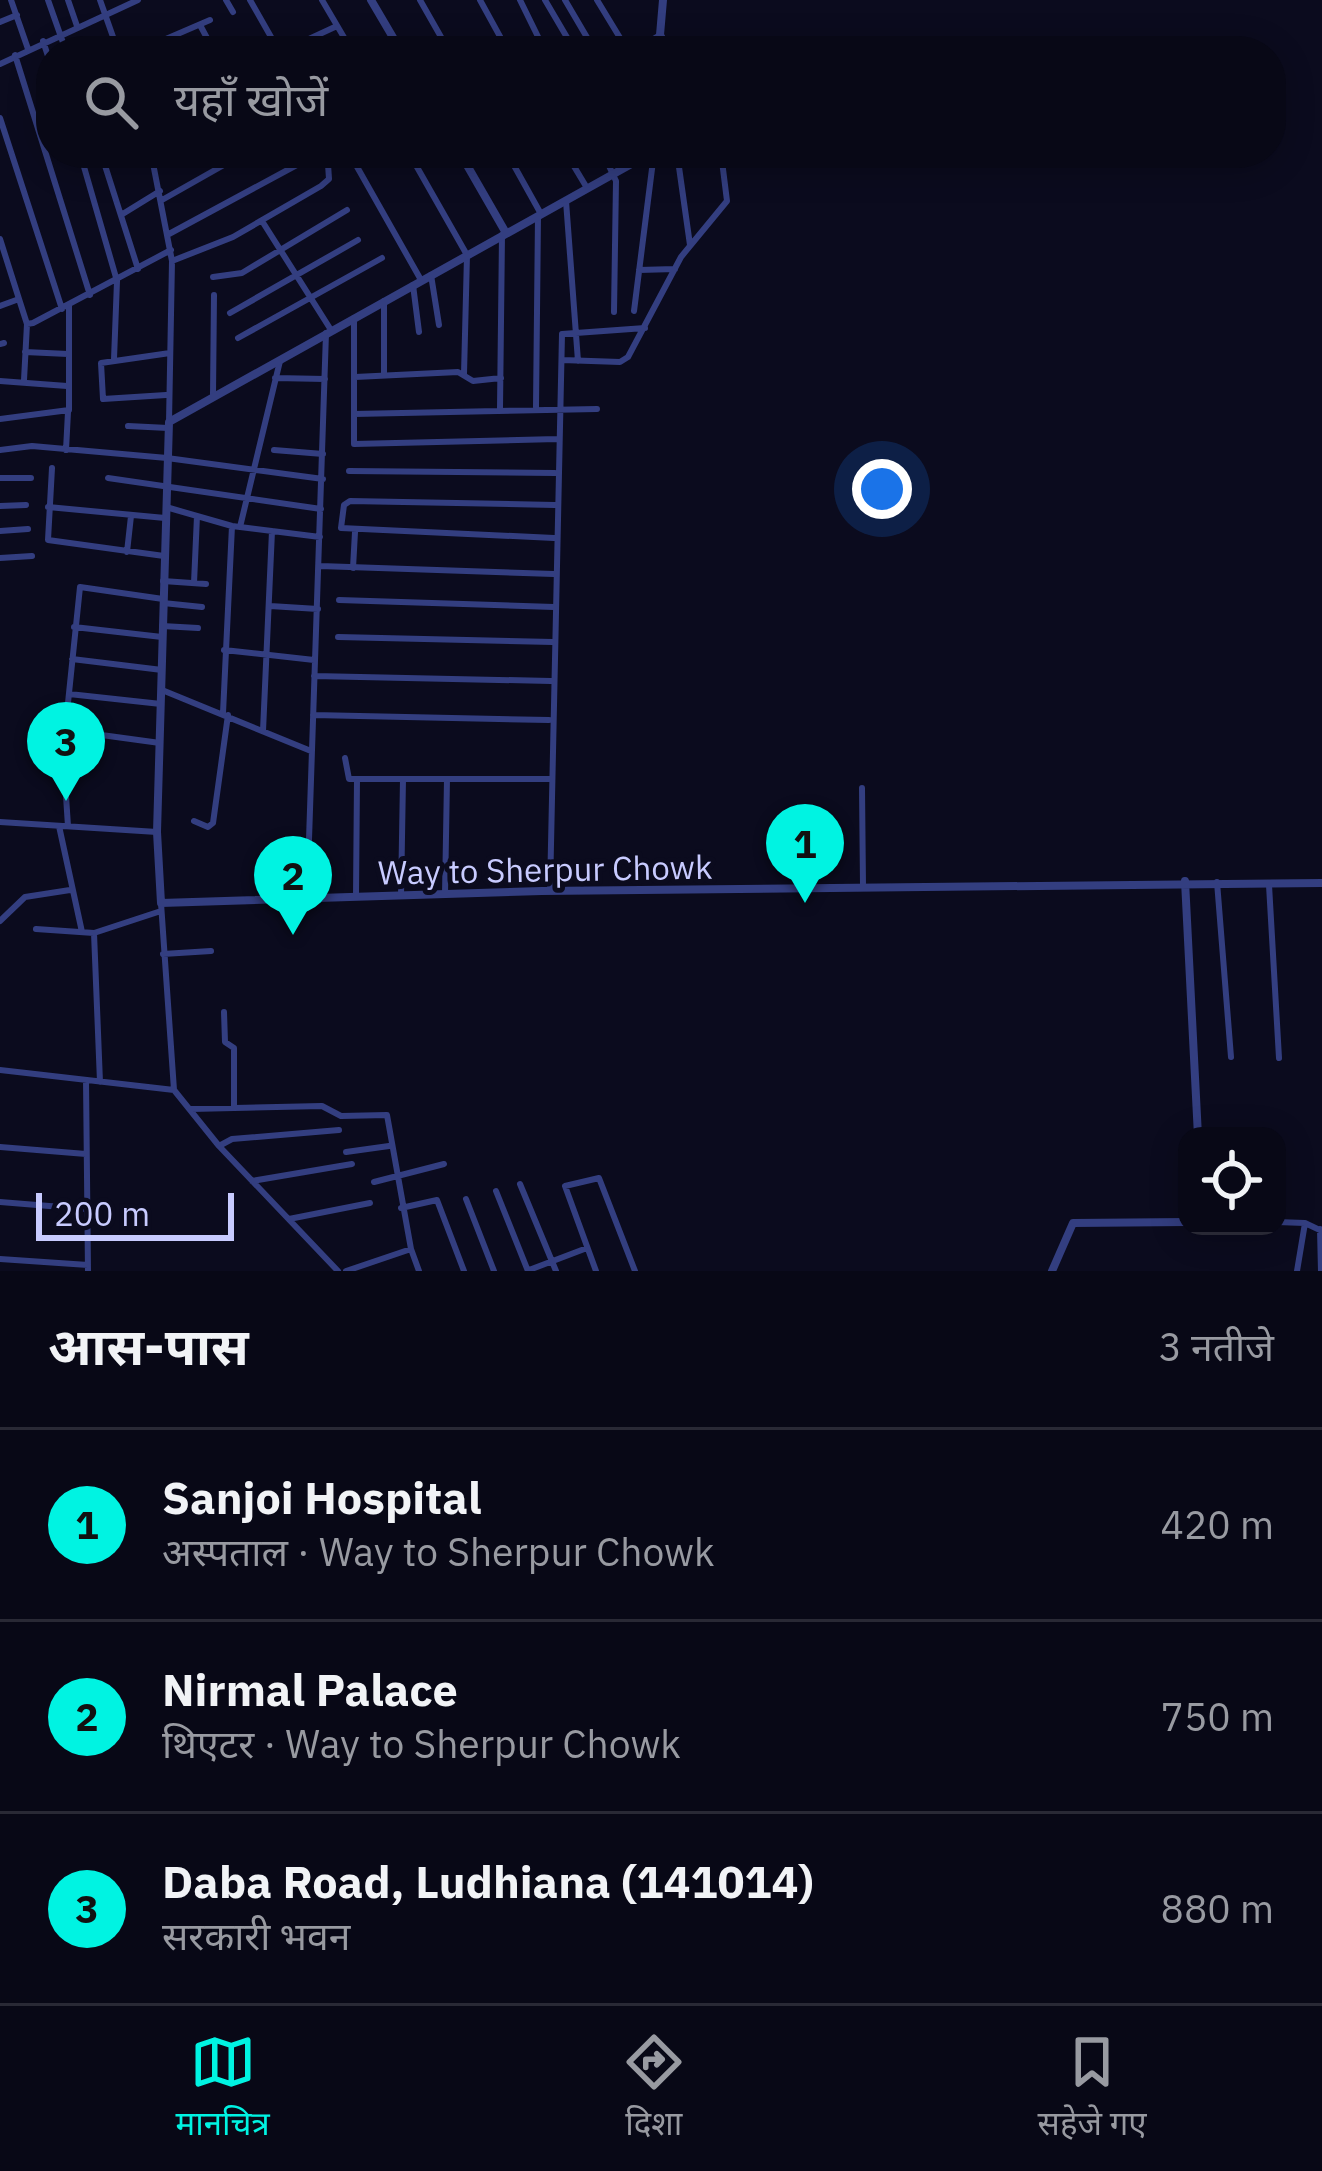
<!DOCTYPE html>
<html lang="hi">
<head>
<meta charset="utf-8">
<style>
	:root { --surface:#080816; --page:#161623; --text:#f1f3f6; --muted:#989aa1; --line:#292935; --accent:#00f3e2 }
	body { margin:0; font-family:"IBM Plex Sans","Noto Sans Devanagari",sans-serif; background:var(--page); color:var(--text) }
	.controls { position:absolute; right:36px; bottom:36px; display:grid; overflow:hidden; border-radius:24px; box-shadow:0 6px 30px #0003 }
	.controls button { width:108px; height:108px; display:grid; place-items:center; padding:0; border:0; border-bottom:3px solid var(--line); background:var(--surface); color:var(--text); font:60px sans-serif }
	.scale { position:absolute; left:36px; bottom:30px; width:198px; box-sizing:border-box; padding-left:12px; border:6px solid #c8cbff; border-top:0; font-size:33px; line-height:42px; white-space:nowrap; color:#c8cbff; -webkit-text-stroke:9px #0b0b1e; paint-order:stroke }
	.you { position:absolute; left:882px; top:489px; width:42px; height:42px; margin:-30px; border:9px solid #fff; border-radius:50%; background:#1a73e8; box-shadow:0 0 0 18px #1a73e833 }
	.badge { display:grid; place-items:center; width:78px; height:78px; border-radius:50%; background:var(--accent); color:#111; font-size:39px; font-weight:700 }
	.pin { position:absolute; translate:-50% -99px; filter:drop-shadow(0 3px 6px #0008) }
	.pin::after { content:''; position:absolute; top:63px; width:42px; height:36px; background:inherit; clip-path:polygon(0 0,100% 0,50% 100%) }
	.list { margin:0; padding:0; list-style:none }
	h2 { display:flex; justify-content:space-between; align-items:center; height:156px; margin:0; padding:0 48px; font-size:51px }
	h2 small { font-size:39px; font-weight:400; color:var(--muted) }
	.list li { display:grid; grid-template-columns:78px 1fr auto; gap:36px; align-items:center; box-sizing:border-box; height:192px; padding:0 48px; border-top:3px solid var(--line) }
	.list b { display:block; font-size:45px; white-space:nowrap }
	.list p { margin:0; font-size:39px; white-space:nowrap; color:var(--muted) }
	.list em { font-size:39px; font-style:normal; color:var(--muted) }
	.icon { flex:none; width:66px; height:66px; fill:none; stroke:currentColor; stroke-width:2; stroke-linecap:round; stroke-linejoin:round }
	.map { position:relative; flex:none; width:1322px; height:1271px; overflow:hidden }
	.search { position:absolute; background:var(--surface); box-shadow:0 6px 30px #0003; left:36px; right:36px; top:36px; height:132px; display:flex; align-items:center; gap:30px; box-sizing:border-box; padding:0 42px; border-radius:48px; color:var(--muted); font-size:45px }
	.sheet { height:732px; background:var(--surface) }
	nav { display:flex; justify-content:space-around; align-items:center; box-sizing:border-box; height:168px; border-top:3px solid var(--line); background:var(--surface); font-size:33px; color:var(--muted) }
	nav a { display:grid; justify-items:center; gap:6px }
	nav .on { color:var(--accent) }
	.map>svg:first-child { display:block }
</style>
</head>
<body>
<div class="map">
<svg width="1322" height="1271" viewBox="0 0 1322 1271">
	<rect width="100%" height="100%" fill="#0b0b1e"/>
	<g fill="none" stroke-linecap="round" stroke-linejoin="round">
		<path stroke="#333e80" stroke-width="6" d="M 11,0 L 28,49
			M 48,0 L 66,51
			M 68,0 L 77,26
			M 100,0 L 118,51
			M 226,0 L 233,12
			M 250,0 L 279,51
			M 322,0 L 352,51
			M 420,0 L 449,51
			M 480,0 L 508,51
			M 520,0 L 545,51
			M 545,0 L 575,51
			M 565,0 L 595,51
			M 597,0 L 628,51
			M 0,22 L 17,15
			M 200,25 L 214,51
			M 170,38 L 177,51
			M 43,41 L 51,65
			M 138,51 L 210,20
			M 283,51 L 337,26
			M 633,51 L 660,35
			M 15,55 L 90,295
			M 0,64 L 138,0
			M 0,118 L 62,309
			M 80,153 L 117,281 L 114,359
			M 101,153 L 138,269
			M 151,153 L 172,261 L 169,422
			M 409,153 L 467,255 L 464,374
			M 507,153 L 541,214
			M 566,153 L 587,188
			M 603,153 L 616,181 L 614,312
			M 677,153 L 690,245
			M 342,155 L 356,165 L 421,280
			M 162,200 L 245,153
			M 566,201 L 578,361
			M 121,215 L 160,191
			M 262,221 L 331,330
			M 169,234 L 319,153
			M 0,239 L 19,299 L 0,306
			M 172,261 L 233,237 L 321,186 L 329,179 L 328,164 L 341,155
			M 639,270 L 675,269
			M 431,275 L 439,325
			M 213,277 L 242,273 L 347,210
			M 413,285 L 419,332
			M 19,299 L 27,324 L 33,323 L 171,250
			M 384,301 L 384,375
			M 634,311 L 654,153
			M 230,313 L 358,240
			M 354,318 L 354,444 L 557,439
			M 238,338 L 382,258
			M 0,344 L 4,343
			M 25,352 L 68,354
			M 562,360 L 620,362 L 628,357 L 681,257 L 727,201 L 721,153
			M 355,377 L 458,372 L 473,381 L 501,378
			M 275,378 L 325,379
			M 24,380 L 27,324
			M 0,381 L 67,386
			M 166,395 L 103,399 L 101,363 L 170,353
			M 213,395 L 214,295
			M 536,407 L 538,216
			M 500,408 L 502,235
			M 354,414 L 597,409
			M 0,419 L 69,410 L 69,305
			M 128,426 L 168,428
			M 0,450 L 32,446 L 167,458 L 323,479
			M 66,450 L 68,412
			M 274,450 L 323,454
			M 52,468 L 48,540 L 164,556
			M 349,471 L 555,473
			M 0,478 L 31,478
			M 108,478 L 321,509
			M 0,506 L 26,505
			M 48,507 L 165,518
			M 166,507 L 232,526 L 320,537
			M 240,527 L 280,361
			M 0,531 L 28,529
			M 554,538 L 341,528 L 344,505 L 350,501 L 555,505
			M 127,552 L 131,516
			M 0,558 L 32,556
			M 320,566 L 554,574
			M 353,568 L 355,532
			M 163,581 L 206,584
			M 194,583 L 197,516
			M 339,600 L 554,607
			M 163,603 L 202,607
			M 270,606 L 318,609
			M 162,626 L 198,628
			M 74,627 L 162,637
			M 338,637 L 553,642
			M 224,650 L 314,660
			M 72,659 L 162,670
			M 314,676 L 551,681
			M 162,690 L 311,751
			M 69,694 L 161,704
			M 223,713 L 232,526
			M 313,715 L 549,720
			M 65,730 L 160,743
			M 263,731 L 272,531
			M 345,758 L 349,779 L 550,779
			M 862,788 L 863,886
			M 194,821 L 208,827 L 213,823 L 228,715
			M 0,822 L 157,832
			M 59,826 L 82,932
			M 68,826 L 63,751 L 80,587 L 163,599
			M 1217,882 L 1231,1057
			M 1269,885 L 1279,1058
			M 550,891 L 562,334 L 645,328
			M 445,894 L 447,779
			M 356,896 L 357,779
			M 401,896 L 403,779
			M 307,899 L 326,333
			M 161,903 L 174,1090 L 219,1146 L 338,1271
			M 0,921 L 25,897 L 70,890
			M 36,929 L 94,933 L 161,911
			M 94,933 L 100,1082
			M 163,954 L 211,951
			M 224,1012 L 225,1042 L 234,1048 L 234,1108
			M 0,1070 L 174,1090
			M 86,1080 L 88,1271
			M 191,1109 L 322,1106 L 341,1116 L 387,1115 L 411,1249
			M 219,1146 L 232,1139 L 339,1130
			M 0,1147 L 86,1154
			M 346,1152 L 389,1146
			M 252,1181 L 352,1164
			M 374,1182 L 444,1164
			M 520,1184 L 556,1271
			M 496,1191 L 528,1271
			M 466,1199 L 494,1271
			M 0,1202 L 86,1209
			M 401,1208 L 437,1200 L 464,1271
			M 289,1219 L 370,1203
			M 1277,1222 L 1305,1223 L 1322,1231
			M 1320,1229 L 1321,1271
			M 0,1259 L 88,1265
			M 529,1270 L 587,1248
			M 346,1271 L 411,1249 L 419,1271
			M 596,1271 L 565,1186 L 599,1178 L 635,1271
			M 1297,1271 L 1305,1223"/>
		<path stroke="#333e80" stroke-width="8" d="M 371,0 L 401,51
			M 663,0 L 660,35 L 669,51
			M 460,153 L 506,233
			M 651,153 L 169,422 L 157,832 L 161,903 L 542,891 L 1322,883
			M 1185,881 L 1198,1136
			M 1052,1271 L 1073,1223 L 1187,1222"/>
	</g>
	<g text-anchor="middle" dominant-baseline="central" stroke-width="10" stroke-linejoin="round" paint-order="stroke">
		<g font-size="33" fill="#c8cbff" stroke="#0b0b1e">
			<text transform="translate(545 869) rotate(-1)">Way to Sherpur Chowk</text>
		</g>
	</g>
</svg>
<div class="controls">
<button><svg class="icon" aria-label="locate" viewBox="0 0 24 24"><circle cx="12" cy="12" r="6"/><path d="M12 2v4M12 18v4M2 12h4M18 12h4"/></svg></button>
</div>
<div class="scale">200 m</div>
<div class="you"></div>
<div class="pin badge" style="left:805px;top:903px">1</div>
<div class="pin badge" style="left:293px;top:935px">2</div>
<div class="pin badge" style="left:66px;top:801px">3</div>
<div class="search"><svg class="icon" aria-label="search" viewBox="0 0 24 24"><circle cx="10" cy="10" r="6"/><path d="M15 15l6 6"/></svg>यहाँ खोजें</div>
</div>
<section class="sheet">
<h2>आस-पास<small>3 नतीजे</small></h2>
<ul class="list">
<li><span class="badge">1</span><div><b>Sanjoi Hospital</b><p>अस्पताल · Way to Sherpur Chowk</p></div><em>420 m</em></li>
<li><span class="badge">2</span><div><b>Nirmal Palace</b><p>थिएटर · Way to Sherpur Chowk</p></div><em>750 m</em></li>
<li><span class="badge">3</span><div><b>Daba Road, Ludhiana (141014)</b><p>सरकारी भवन</p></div><em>880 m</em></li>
</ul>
</section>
<nav>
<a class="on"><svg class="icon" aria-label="map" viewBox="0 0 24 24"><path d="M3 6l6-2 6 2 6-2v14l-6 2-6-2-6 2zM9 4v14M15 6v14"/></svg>मानचित्र</a>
<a><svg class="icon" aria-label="directions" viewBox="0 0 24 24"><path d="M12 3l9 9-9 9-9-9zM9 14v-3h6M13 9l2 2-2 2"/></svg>दिशा</a>
<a><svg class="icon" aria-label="saved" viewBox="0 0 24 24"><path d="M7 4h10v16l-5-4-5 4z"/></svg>सहेजे गए</a>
</nav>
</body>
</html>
